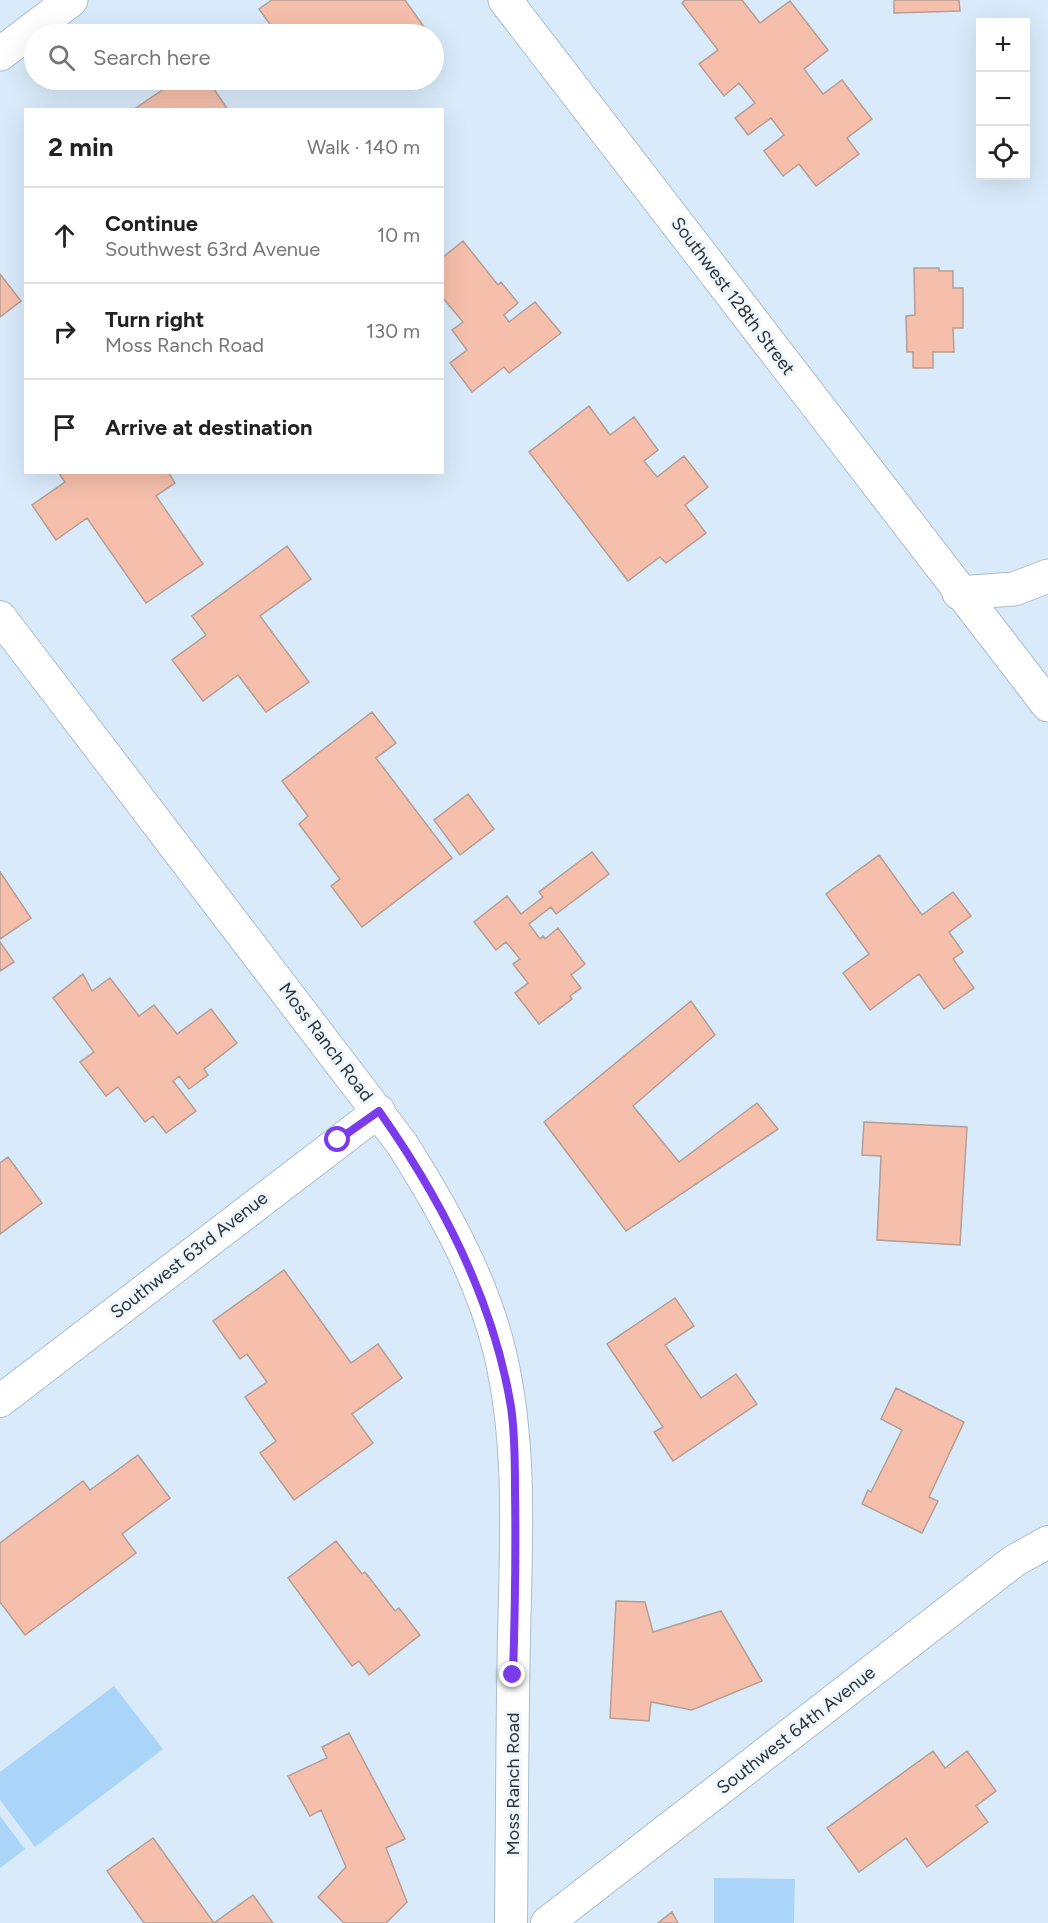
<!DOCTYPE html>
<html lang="en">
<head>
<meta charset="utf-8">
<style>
	:root { --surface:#fff; --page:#f6f6f6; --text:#222; --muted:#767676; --line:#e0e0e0 }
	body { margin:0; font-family:Figtree,sans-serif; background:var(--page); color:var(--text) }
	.controls { position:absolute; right:18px; top:18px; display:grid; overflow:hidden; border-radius:0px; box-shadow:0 6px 24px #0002 }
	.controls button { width:54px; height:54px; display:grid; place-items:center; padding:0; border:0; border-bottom:2px solid var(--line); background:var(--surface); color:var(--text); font:30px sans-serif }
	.stop { position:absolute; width:18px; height:18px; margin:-14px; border:4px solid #7c3aed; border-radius:50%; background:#fff }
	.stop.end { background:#7c3aed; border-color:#fff; box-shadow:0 2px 6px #0008 }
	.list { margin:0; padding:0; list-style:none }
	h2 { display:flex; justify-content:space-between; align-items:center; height:78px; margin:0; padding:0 24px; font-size:26px }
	h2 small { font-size:20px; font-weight:400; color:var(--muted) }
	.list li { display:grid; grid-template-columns:39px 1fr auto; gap:18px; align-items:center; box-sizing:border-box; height:96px; padding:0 24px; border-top:2px solid var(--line) }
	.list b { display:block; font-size:22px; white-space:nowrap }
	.list p { margin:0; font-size:20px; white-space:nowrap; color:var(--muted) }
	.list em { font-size:20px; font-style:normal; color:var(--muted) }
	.icon { flex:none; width:33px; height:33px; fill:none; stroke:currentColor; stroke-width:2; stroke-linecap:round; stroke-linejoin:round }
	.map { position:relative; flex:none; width:1048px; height:1923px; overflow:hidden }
	.search { position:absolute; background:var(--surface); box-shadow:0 6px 24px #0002; left:24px; top:24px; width:420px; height:66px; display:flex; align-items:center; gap:15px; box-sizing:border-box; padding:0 21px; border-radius:33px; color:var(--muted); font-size:22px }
	.panel { position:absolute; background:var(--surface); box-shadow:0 6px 24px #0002; left:24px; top:108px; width:420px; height:366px; border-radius:0px }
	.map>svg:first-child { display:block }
</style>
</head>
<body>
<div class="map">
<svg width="1048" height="1923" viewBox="0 0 1048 1923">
	<rect width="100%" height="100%" fill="#d9ebfb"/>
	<path fill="#abd5f8" d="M 114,1686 L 163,1749 L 35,1847 L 0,1800 L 0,1772 Z
		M 0,1816 L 25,1849 L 0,1868 Z
		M 714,1878 L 795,1879 L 794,1923 L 714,1923 Z"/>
	<path fill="#f6bfab" stroke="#b59e96" stroke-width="1.5" d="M 272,0 L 405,0 L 429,34 L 277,34 L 259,9 Z
		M 685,0 L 742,0 L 760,23 L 790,1 L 828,50 L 804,69 L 823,94 L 842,80 L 872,119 L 847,138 L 859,154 L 816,186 L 799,164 L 783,176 L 764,151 L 784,135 L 771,118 L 748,135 L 735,118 L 755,103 L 739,83 L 724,96 L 699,64 L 718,50 L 682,3 Z
		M 894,0 L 959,0 L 960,11 L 894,13 Z
		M 177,80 L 208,80 L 228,110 L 133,110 Z
		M 463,241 L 498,285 L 501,282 L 518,303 L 504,315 L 509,322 L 535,302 L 561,333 L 509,373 L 504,367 L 472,392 L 450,363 L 467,350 L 452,330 L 463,322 L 442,297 L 442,258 Z
		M 914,268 L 939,268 L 939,271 L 953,271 L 953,288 L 963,288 L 963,328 L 953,328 L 954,352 L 933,352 L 933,368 L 913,368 L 913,352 L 907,352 L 906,316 L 915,315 Z
		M 0,274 L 21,301 L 0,317 Z
		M 589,406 L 610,435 L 634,417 L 658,450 L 644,461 L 657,477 L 684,456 L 708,487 L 685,505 L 706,533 L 666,563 L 660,557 L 628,581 L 529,452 Z
		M 58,472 L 168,472 L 175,483 L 156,496 L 203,564 L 146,603 L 87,518 L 56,540 L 32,505 L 65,482 Z
		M 287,546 L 311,579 L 260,616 L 309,682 L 266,712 L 238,675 L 203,701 L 172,660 L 206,635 L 192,616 Z
		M 372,712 L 396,743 L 376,758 L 452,858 L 362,927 L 331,886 L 340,879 L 299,824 L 308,816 L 282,781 Z
		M 468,794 L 494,829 L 460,855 L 434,820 Z
		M 592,852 L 609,874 L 556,914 L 551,907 L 529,924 L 540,939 L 543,936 L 545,939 L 558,928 L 585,964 L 571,975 L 581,988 L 570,996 L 572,999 L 539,1024 L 515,993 L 528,983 L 513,964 L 520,959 L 506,942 L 496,950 L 474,922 L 507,896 L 521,914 L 543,897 L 539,892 Z
		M 879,855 L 922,915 L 953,892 L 971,916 L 949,932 L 963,952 L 953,959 L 974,988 L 944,1009 L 919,974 L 870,1010 L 843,973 L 869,954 L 826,894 Z
		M 0,872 L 31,918 L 0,939 Z
		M 0,942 L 14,962 L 0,971 Z
		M 83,974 L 92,991 L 110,978 L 139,1016 L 154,1005 L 177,1034 L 211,1009 L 237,1043 L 204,1069 L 208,1075 L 189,1089 L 179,1076 L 173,1081 L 196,1111 L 166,1133 L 153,1116 L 145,1122 L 118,1087 L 106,1096 L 80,1062 L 94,1052 L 53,998 Z
		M 691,1001 L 715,1035 L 633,1106 L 679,1162 L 757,1103 L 778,1129 L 626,1231 L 544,1122 Z
		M 864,1122 L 967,1127 L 960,1245 L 877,1240 L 881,1156 L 862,1155 Z
		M 8,1157 L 42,1203 L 0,1234 L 0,1163 Z
		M 284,1270 L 351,1363 L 378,1344 L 402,1378 L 352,1414 L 373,1443 L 294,1500 L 260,1453 L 276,1441 L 245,1397 L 267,1382 L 247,1354 L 240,1359 L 213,1321 Z
		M 675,1298 L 694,1326 L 665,1345 L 701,1398 L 736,1374 L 757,1404 L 673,1461 L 654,1432 L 663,1427 L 607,1344 Z
		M 896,1388 L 964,1422 L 929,1497 L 938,1501 L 922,1533 L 862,1504 L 868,1490 L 871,1492 L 902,1430 L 881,1419 Z
		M 138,1455 L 170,1498 L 122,1534 L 136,1553 L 25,1635 L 0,1602 L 0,1543 L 83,1481 L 90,1490 Z
		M 336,1541 L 362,1574 L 365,1572 L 395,1611 L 399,1608 L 420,1635 L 369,1675 L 359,1661 L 352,1666 L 288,1578 Z
		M 616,1601 L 645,1602 L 653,1632 L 721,1611 L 762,1681 L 692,1710 L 651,1702 L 649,1721 L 610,1718 Z
		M 349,1733 L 405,1839 L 386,1848 L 407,1902 L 386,1923 L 344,1923 L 318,1897 L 346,1867 L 321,1810 L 310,1816 L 288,1776 L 327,1758 L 322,1747 Z
		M 933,1751 L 945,1768 L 967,1751 L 996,1791 L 976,1806 L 988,1822 L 927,1867 L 906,1838 L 859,1872 L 827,1828 Z
		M 153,1838 L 214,1923 L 144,1923 L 107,1871 Z
		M 253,1895 L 273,1923 L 214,1923 Z
		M 672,1912 L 678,1923 L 658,1923 Z"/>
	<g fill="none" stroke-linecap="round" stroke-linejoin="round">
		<g stroke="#abbdcc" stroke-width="34">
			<path id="street" d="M 0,617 L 402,1144 C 443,1209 482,1278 500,1353 C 522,1446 516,1543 514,1637 C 512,1732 512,1828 511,1923
				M 0,1401 L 379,1111
				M 547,1923 L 1014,1561 L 1048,1542"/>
		</g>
		<g stroke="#abbdcc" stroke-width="35">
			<path id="secondary" d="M 505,0 L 1048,705
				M 0,54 L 71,0
				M 959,593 L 1014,589 L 1048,576"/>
		</g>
		<use href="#street" stroke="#fff" stroke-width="32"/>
		<use href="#secondary" stroke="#fff" stroke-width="33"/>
	</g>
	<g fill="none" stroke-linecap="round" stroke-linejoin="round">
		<path stroke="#7c3aed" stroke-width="8" d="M 338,1140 L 379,1111 C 442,1200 493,1298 511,1407 C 515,1434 515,1462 515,1489 C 516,1551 515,1613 513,1675"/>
	</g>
	<g text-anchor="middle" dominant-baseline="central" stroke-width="6" stroke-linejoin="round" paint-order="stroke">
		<g font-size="18" fill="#2b3238" stroke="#eff7fd">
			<text transform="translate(733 296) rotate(53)">Southwest 128th Street</text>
			<text transform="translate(326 1042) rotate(53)">Moss Ranch Road</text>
			<text transform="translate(189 1255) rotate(-38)">Southwest 63rd Avenue</text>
			<text transform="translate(796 1730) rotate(-38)">Southwest 64th Avenue</text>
			<text transform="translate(513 1784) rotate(-90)">Moss Ranch Road</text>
		</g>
	</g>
</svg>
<div class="controls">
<button>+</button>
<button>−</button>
<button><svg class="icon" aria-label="locate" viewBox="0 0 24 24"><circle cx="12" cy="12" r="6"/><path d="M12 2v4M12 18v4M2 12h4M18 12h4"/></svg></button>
</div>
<div class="stop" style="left:338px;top:1140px"></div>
<div class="stop end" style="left:513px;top:1675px"></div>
<div class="search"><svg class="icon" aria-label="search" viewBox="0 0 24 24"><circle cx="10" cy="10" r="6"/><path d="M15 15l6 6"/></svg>Search here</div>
<section class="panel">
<h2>2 min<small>Walk · 140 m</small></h2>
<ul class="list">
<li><svg class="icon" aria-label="ahead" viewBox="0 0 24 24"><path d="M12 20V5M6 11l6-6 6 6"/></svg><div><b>Continue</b><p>Southwest 63rd Avenue</p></div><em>10 m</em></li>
<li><svg class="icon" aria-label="right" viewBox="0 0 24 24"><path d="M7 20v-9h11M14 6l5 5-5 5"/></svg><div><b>Turn right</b><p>Moss Ranch Road</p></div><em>130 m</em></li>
<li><svg class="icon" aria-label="arrive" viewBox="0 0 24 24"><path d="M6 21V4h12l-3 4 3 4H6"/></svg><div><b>Arrive at destination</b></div></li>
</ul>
</section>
</div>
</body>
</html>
